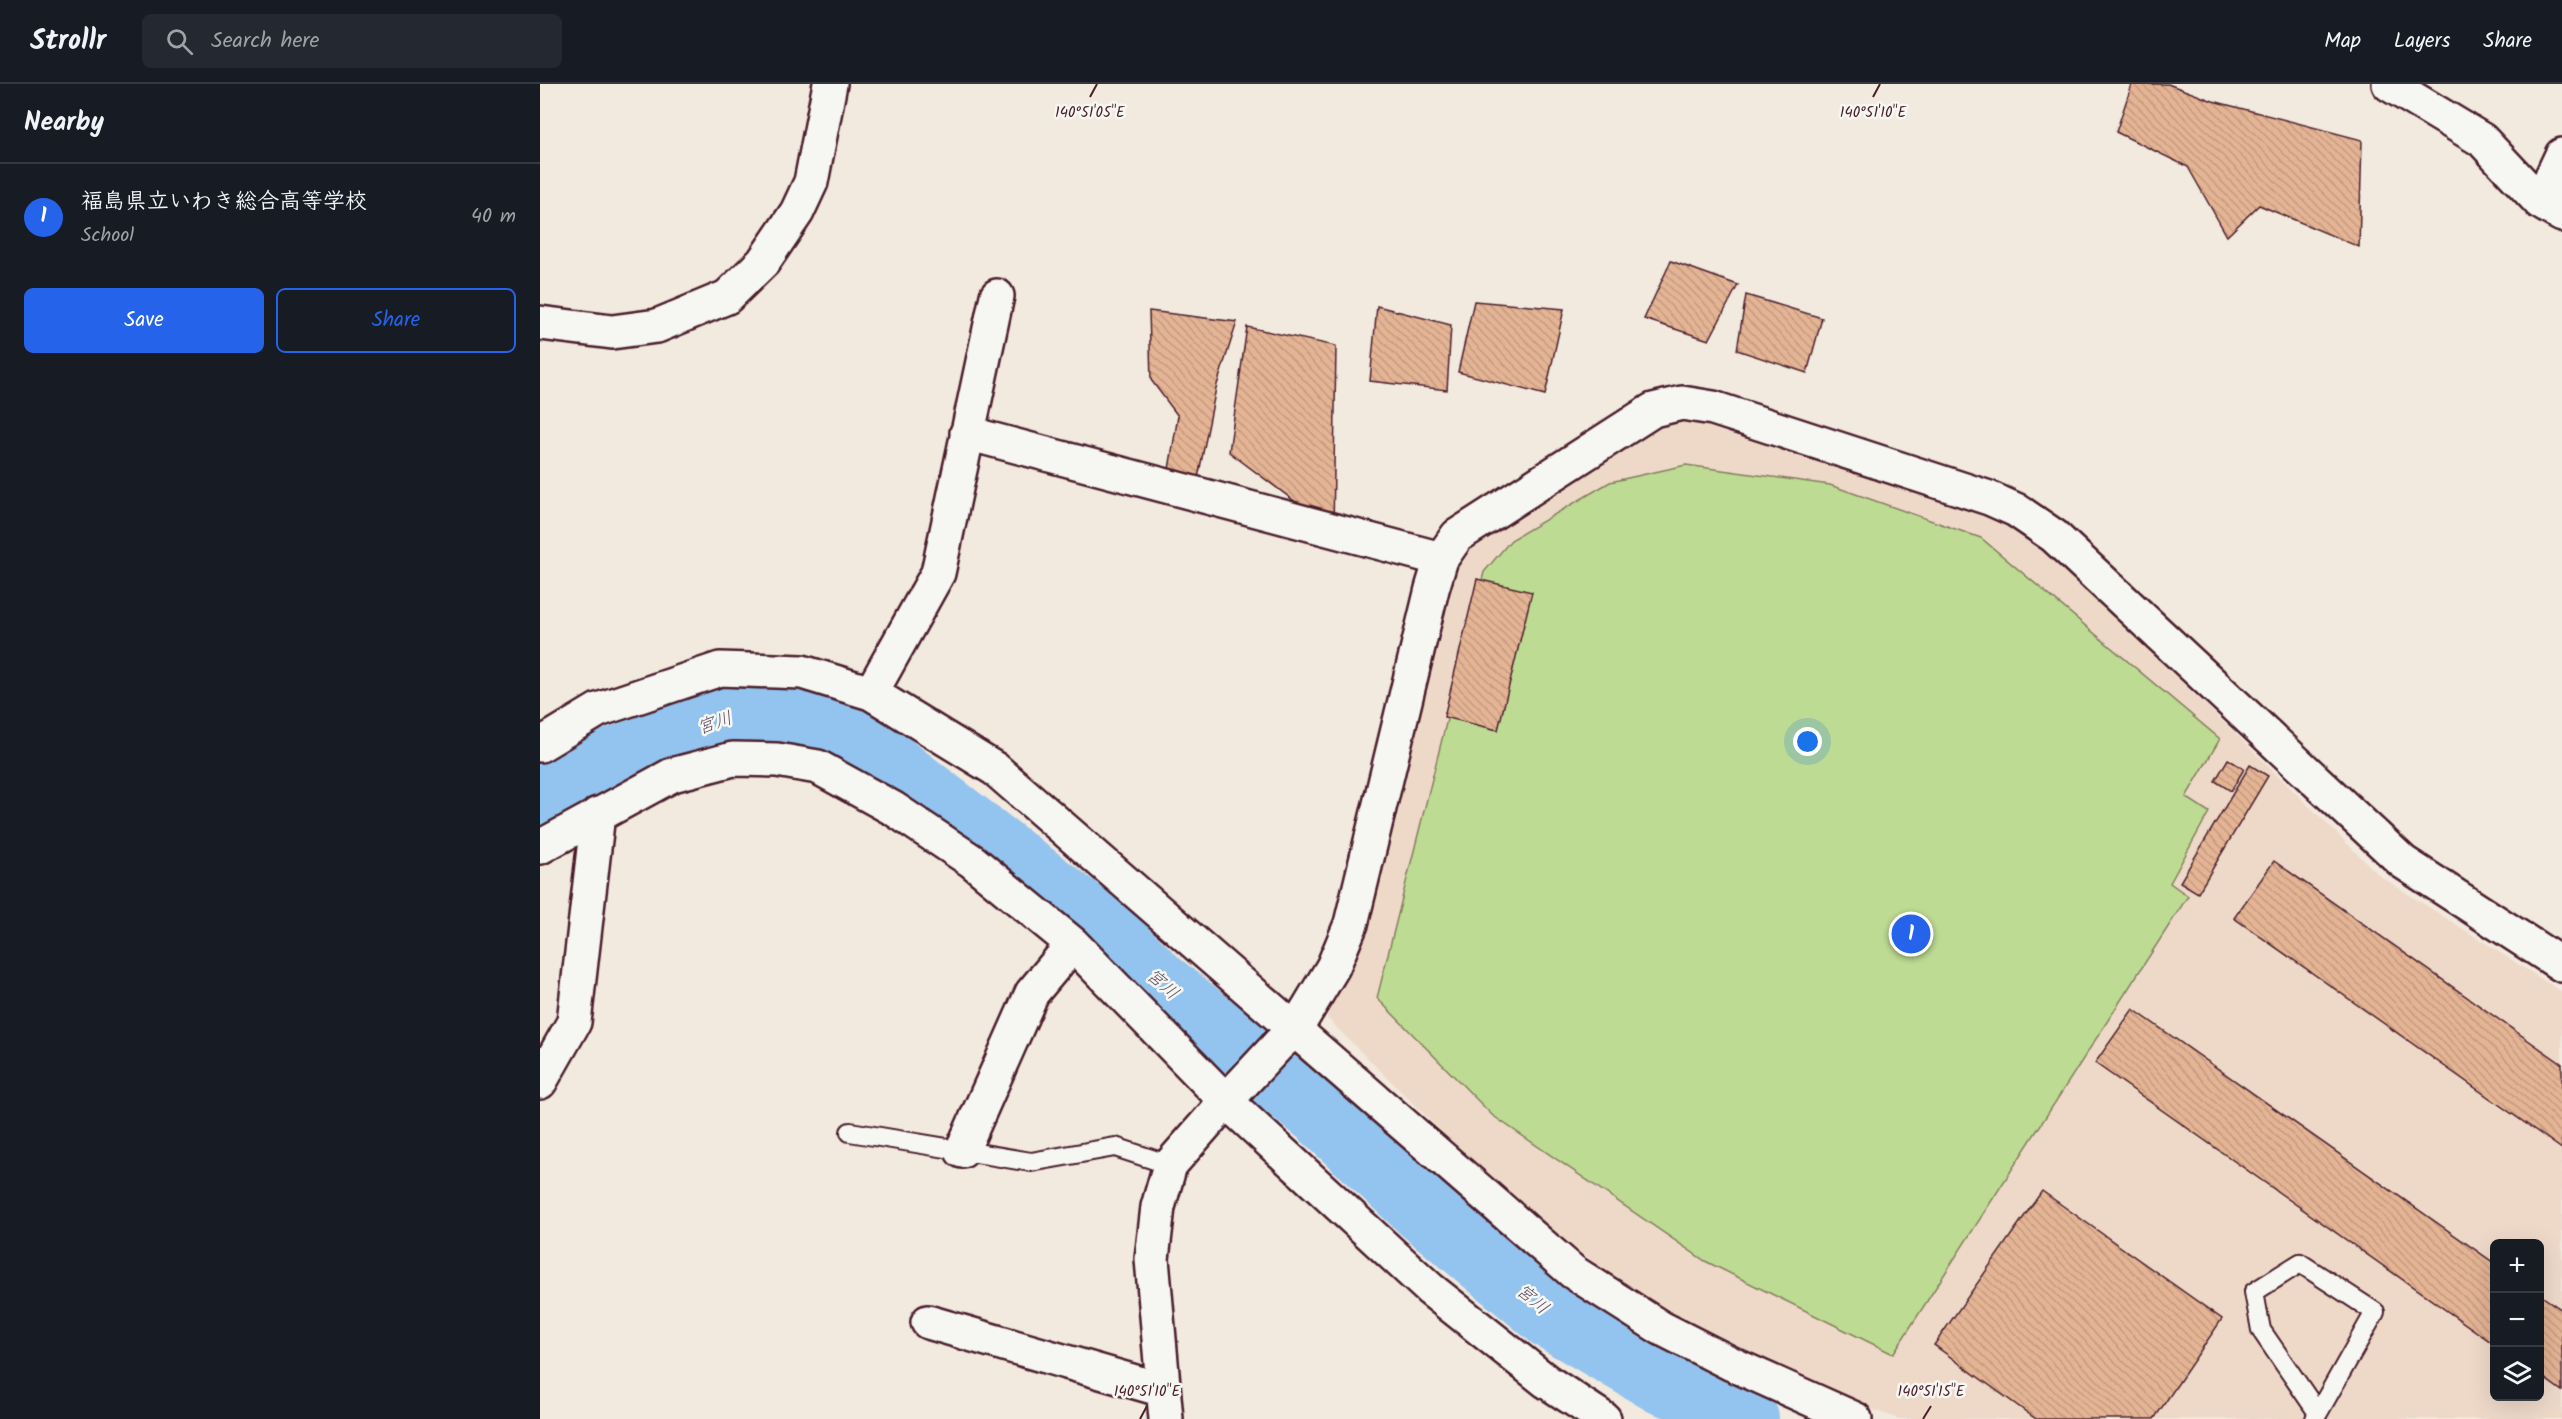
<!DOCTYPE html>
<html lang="en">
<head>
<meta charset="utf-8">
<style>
	:root { --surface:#171b24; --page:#242831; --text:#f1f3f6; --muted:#9ea1a6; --line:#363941; --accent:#2563eb }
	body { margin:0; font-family:Kalam,"Klee One",sans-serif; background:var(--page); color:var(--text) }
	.controls { position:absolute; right:18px; bottom:18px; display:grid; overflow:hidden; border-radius:9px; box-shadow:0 6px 24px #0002 }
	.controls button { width:54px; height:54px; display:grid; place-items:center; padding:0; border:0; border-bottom:2px solid var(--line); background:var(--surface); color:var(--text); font:30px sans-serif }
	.you { position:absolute; left:1268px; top:658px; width:21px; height:21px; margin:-15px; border:4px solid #fff; border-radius:50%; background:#1a73e8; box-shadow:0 0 0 9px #1a73e833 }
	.badge { display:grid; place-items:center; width:39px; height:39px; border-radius:50%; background:var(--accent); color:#fff; font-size:20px; font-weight:700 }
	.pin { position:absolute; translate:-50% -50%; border:3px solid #fff; box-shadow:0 2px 6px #0006 }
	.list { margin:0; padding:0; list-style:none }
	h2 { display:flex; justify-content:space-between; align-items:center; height:78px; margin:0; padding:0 24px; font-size:26px }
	h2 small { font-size:20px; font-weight:400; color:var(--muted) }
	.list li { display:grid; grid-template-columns:39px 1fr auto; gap:18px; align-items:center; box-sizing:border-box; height:108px; padding:0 24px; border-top:2px solid var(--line) }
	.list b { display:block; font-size:22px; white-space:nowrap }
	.list p { margin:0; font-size:20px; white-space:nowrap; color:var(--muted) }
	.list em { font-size:20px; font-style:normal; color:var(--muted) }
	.actions { display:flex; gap:12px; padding:18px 24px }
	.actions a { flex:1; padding:14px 0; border:2px solid var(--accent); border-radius:9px; text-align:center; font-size:21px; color:var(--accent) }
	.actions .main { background:var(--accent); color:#fff }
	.icon { flex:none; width:33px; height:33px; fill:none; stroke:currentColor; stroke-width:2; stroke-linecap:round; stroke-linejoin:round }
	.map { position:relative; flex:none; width:2022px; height:1335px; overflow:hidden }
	header { display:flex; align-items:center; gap:36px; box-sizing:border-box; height:84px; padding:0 30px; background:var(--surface); border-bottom:2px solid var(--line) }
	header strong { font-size:28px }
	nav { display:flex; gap:33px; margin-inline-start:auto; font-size:21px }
	.search { width:420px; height:54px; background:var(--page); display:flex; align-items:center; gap:15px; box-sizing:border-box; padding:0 21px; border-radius:9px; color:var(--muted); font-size:22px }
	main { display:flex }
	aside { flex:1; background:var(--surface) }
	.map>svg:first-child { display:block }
</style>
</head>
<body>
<header>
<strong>Strollr</strong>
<div class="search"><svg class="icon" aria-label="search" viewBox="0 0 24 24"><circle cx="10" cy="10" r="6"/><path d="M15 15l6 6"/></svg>Search here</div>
<nav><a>Map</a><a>Layers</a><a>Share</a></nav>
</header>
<main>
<aside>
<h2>Nearby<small></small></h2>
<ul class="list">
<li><span class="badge">1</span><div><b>福島県立いわき総合高等学校</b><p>School</p></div><em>40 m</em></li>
</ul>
<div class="actions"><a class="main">Save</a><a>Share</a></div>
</aside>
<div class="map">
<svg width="2022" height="1335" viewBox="0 0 2022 1335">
	<defs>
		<pattern id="building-back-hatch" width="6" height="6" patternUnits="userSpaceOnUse" patternTransform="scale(1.5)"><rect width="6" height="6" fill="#e4b495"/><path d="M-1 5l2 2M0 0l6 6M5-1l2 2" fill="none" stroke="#c59a81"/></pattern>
	</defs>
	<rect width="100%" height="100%" fill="#f2e9df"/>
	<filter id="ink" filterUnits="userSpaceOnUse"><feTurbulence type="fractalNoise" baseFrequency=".0167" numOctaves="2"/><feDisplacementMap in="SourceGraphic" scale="12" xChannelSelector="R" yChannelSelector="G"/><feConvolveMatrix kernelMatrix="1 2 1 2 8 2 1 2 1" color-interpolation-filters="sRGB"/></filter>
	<g filter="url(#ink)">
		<path fill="#eed9c9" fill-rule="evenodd" d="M 1145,335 L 1428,421 L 1489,453 L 1694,648 L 1840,792 L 2022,908 L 2022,1335 L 1359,1335 L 1312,1318 L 1129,1228 L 1059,1183 L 951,1097 L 787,934 L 909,484 L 926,459 L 1107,344 ZM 1954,1160 L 2000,1160 L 2000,1312 L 1954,1312 Z"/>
		<path fill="#bddb93" stroke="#847d5f" stroke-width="1.5" d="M 1146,381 L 1290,401 L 1441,454 L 1680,655 L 1646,713 L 1669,728 L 1630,799 L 1648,812 L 1353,1270 L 1165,1177 L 952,1031 L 837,914 L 944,488 L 971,456 L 1070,398 Z"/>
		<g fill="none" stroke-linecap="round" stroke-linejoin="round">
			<path stroke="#93c4ef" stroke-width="66" d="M 0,716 L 42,688 L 198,631 L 304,646 L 566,848 L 619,900 L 781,1030 L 882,1125 L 1012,1233 L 1123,1298 L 1160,1311 L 1206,1335"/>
		</g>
		<path fill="url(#building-back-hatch)" stroke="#4a1f2b" stroke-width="1.5" d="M 1592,0 L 1628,0 L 1673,17 L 1822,56 L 1819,163 L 1719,121 L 1687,152 L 1648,83 L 1576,48 Z
			M 1131,177 L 1198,201 L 1169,256 L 1104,235 Z
			M 1206,211 L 1282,234 L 1267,289 L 1197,266 Z
			M 934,217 L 1024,225 L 1005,311 L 918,288 Z
			M 837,222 L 911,241 L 907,306 L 830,297 Z
			M 609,227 L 697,238 L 676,304 L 658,394 L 628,391 L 638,332 L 611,296 Z
			M 707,243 L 796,262 L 793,446 L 689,368 Z
			M 937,495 L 992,508 L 958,646 L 904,633 Z
			M 1688,675 L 1704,685 L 1691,707 L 1675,697 Z
			M 1710,681 L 1728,692 L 1658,809 L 1640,798 Z
			M 1734,777 L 2022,980 L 2022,1065 L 1694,834 Z
			M 1593,925 L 1954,1179 L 1954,1260 L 1555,979 Z
			M 1502,1107 L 1682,1235 L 1614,1335 L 1496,1335 L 1394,1261 Z
			M 2000,1211 L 2022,1226 L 2022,1307 L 2000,1291 Z"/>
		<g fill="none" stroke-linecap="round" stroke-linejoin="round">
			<g stroke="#4a1f2b" stroke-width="22">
				<path id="lane" d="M 310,1048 L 491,1078 L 575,1063 L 630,1081
					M 1775,1335 L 1778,1329 L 1835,1228 L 1760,1179 L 1714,1208 L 1721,1246 L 1778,1329"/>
			</g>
			<g stroke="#4a1f2b" stroke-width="38">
				<path id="street" d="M 1849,0 L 1942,56 L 2000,118 L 2022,131
					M 2000,118 L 2022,71
					M 0,239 L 72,248 L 117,242 L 187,213 L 223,178 L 257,128 L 271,98 L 290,0
					M 427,349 L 901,475
					M 331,609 L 398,489 L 457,212
					M 0,661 L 58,626 L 180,585 L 262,588 L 331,609 L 455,685 L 1033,1188 L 1121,1244 L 1192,1280 L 1315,1335
					M 0,763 L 132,691 L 193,675 L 237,676 L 278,683 L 354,725 L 432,777 L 533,860 L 686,1017 L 890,1205 L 1006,1297 L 1064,1335
					M 0,998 L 34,938 L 58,730
					M 422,1067 L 492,909 L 533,860
					M 388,1238 L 623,1306
					M 626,1335 L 612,1175 L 618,1123 L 630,1081 L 686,1017 L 739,960 L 755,946 L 793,883 L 811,840 L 892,505 L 901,475 L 917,452 L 1113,326 L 1142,319 L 1173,324 L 1449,414 L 1476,426 L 1514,452 L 1863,778 L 2022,881"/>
			</g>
			<use href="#lane" stroke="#f6f6f2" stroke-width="18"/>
			<use href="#street" stroke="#f6f6f2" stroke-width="33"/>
		</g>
	</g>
	<path fill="none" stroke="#4a1f2b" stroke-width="2" d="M 550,13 L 557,0M 1333,13 L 1340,0M 600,1335 L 607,1322M 1383,1335 L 1391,1322"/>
	<g text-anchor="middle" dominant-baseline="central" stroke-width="5" stroke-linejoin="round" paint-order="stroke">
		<g font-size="18" font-style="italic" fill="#605166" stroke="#f6f6f2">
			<text transform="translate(175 640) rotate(-19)">宮川</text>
			<text transform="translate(622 901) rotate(41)">宮川</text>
			<text transform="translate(992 1216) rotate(40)">宮川</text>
		</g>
	</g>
	<g font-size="15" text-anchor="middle" fill="#4a1f2b" stroke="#f6f6f2" stroke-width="5" stroke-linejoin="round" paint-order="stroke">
		<text x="550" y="33">140°51'05"E</text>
		<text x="1333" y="33">140°51'10"E</text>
		<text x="607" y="1312">140°51'10"E</text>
		<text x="1391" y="1312">140°51'15"E</text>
	</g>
</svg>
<div class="controls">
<button>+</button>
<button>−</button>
<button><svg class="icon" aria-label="layers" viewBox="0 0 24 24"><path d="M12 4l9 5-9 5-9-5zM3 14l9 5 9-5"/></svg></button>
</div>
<div class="you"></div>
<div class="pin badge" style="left:1371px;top:850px">1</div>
</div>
</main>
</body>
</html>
